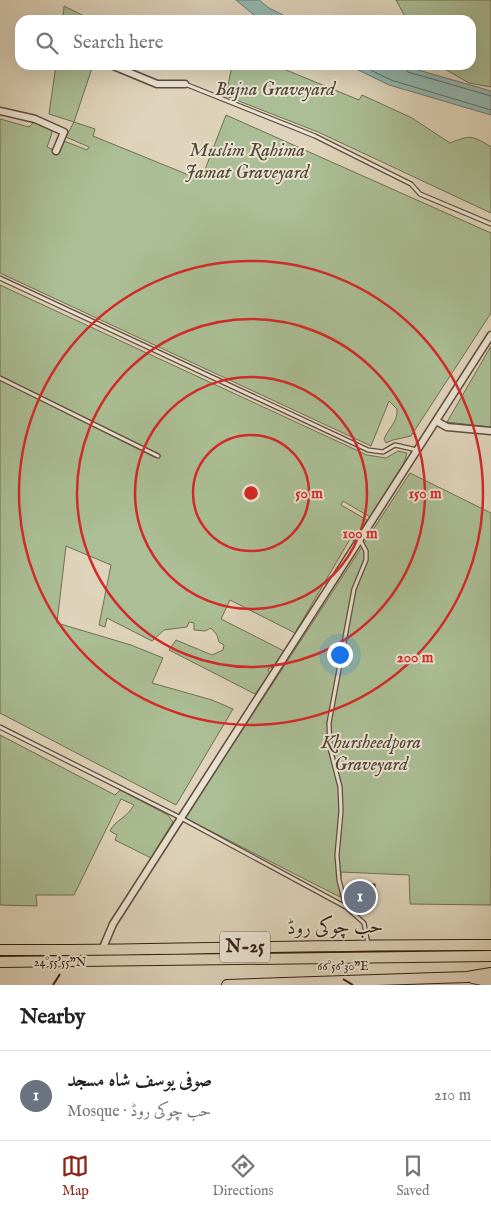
<!DOCTYPE html>
<html lang="en">
<head>
<meta charset="utf-8">
<style>
	:root { --surface:#fff; --page:#f2f2f2; --text:#222; --muted:#767676; --line:#e0e0e0; --accent:#8f2418 }
	body { margin:0; font-family:"IM FELL English",Amiri,serif; background:var(--page); color:var(--text) }
	.you { position:absolute; left:339px; top:654px; width:18px; height:18px; margin:-12px; border:4px solid #fff; border-radius:50%; background:#1a73e8; box-shadow:0 0 0 8px #1a73e833 }
	.badge { display:grid; place-items:center; width:32px; height:32px; border-radius:50%; background:var(--accent); color:#fff; font-size:16px; font-weight:700 }
	.pin { position:absolute; translate:-50% -50%; border:2px solid #fff; box-shadow:0 1px 5px #0006 }
	.list { margin:0; padding:0; list-style:none }
	h2 { display:flex; justify-content:space-between; align-items:center; height:65px; margin:0; padding:0 20px; font-size:21px }
	h2 small { font-size:16px; font-weight:400; color:var(--muted) }
	.list li { display:grid; grid-template-columns:32px 1fr auto; gap:15px; align-items:center; box-sizing:border-box; height:90px; padding:0 20px; border-top:1px solid var(--line) }
	.list b { display:block; font-size:19px; white-space:nowrap }
	.list p { margin:0; font-size:16px; white-space:nowrap; color:var(--muted) }
	.list em { font-size:16px; font-style:normal; color:var(--muted) }
	.icon { flex:none; width:28px; height:28px; fill:none; stroke:currentColor; stroke-width:2; stroke-linecap:round; stroke-linejoin:round }
	.map { position:relative; flex:none; width:491px; height:985px; overflow:hidden }
	.search { position:absolute; background:var(--surface); box-shadow:0 5px 20px #0002; left:15px; right:15px; top:15px; height:55px; display:flex; align-items:center; gap:12px; box-sizing:border-box; padding:0 18px; border-radius:15px; color:var(--muted); font-size:19px }
	.sheet { height:155px; background:var(--surface) }
	nav { display:flex; justify-content:space-around; align-items:center; box-sizing:border-box; height:70px; border-top:1px solid var(--line); background:var(--surface); font-size:14px; color:var(--muted) }
	nav a { display:grid; justify-items:center; gap:2px }
	nav .on { color:var(--accent) }
	.map>svg:first-child { display:block }
</style>
</head>
<body>
<div class="map">
<svg width="491" height="985" viewBox="0 0 491 985">
	<rect width="100%" height="100%" fill="#dfd4bb"/>
	<filter id="stains"><feTurbulence type="fractalNoise" baseFrequency=".004" numOctaves="4"/><feColorMatrix values="0 0 0 0 .2 0 0 0 0 .09 0 0 0 0 .02 0 0 0 .5 -.17"/></filter>
	<radialGradient id="worn" r=".72"><stop offset=".6" stop-color="#630" stop-opacity="0"/><stop offset="1" stop-color="#630" stop-opacity=".3"/></radialGradient>
	<path fill="#abbe95" stroke="#706e54" d="M 396,0 L 491,0 L 491,87 L 469,83 L 438,65 L 471,65 L 471,20 L 407,20 Z
		M 64,6 L 92,20 L 63,20 Z
		M 56,65 L 93,65 L 74,122 L 95,129 L 93,136 L 201,180 L 226,115 L 491,233 L 491,313 L 411,436 L 393,440 L 386,443 L 384,439 C 389,427 398,422 397,409 L 389,401 L 371,446 L 0,273 L 0,119 L 29,127 L 34,122 L 50,128 L 52,133 L 47,147 L 58,152 L 64,141 L 87,150 L 89,147 L 66,137 L 74,122 L 49,114 Z
		M 232,65 L 274,65 L 359,100 L 362,95 L 412,118 L 450,143 C 470,135 472,135 491,147 L 491,213 L 318,132 L 226,96 Z
		M 0,285 L 367,455 L 386,458 L 398,451 L 407,453 L 404,463 L 370,517 L 343,501 L 341,505 L 367,520 L 355,541 L 350,539 L 295,633 L 230,600 L 221,619 L 284,651 L 273,667 L 268,669 L 270,674 L 255,694 L 169,650 L 176,640 L 212,655 L 223,650 L 224,645 L 219,642 L 217,635 L 211,628 L 205,631 L 194,630 L 194,623 L 189,622 L 187,627 L 164,630 L 152,641 L 107,618 L 105,627 L 99,625 L 111,565 L 66,546 L 57,623 L 131,645 L 163,658 L 152,683 L 212,700 L 233,709 L 176,805 L 0,713 L 0,380 L 156,458 L 159,454 L 0,376 Z
		M 491,346 L 491,427 L 447,422 Z
		M 410,473 L 491,513 L 491,905 L 410,904 L 409,875 L 341,872 L 340,897 L 185,818 Z
		M 0,735 L 115,795 L 120,790 L 168,815 L 173,822 L 151,858 L 115,840 L 117,835 L 110,831 C 115,820 126,819 134,805 L 121,799 L 74,895 L 36,895 L 37,906 L 0,905 Z"/>
	<path fill="#93b8b1" stroke="#6d7a71" d="M 236,0 L 259,0 L 269,8 L 293,20 L 260,20 Z
		M 348,65 L 401,65 L 491,91 L 491,115 L 389,85 Z"/>
	<g fill="none" stroke-linecap="round" stroke-linejoin="round">
		<path stroke="#646b62" stroke-width="1" d="M 360,65 L 391,80 L 491,110
			M 404,65 L 408,72 L 491,96"/>
	</g>
	<path fill="#cf9d8c" stroke="#351e12" d="M 350,884 L 375,884 L 375,905 L 349,904 Z"/>
	<g fill="none" stroke-linecap="round" stroke-linejoin="round">
		<g stroke="#604c3c" stroke-width="5.5">
			<path id="service" d="M 185,84 L 315,136 L 411,184 L 420,194 L 491,224
				M 0,278 L 368,450 L 383,452 L 395,445 L 417,450
				M 0,378 L 158,456
				M 0,727 L 181,818 L 346,907 L 364,923 L 368,944
				M 346,907 L 339,880 L 337,855 L 341,811 L 340,787 L 330,748 L 329,723 L 354,589 L 366,560 L 366,551 L 360,540"/>
		</g>
		<g stroke="#604c3c" stroke-width="9">
			<path id="minor" d="M 111,65 L 157,84 L 185,84
				M 0,111 L 35,119 L 64,132 L 56,151
				M 436,421 L 447,427 L 491,431
				M 102,950 L 113,924 L 181,818 L 491,335"/>
		</g>
		<g stroke="#351e12" stroke-width="12">
			<path id="trunk" d="M 0,950 C 164,951 327,944 491,945
				M 0,962 L 491,956
				M 473,978 L 491,982
				M 227,985 L 467,977 L 491,973"/>
		</g>
		<use href="#service" stroke="#eae3d3" stroke-width="3"/>
		<use href="#minor" stroke="#eae3d3" stroke-width="6"/>
		<use href="#trunk" stroke="#dfd4bb" stroke-width="10"/>
	</g>
	<path fill="none" stroke="#351e12" stroke-width="2" d="M 343,979 L 353,985M 53,985 L 60,974"/>
	<g fill="none" stroke="#d62828" stroke-width="2.5">
		<circle cx="251" cy="493" r="58"/>
		<circle cx="251" cy="493" r="116"/>
		<circle cx="251" cy="493" r="174"/>
		<circle cx="251" cy="493" r="232"/>
	</g>
	<g text-anchor="middle" dominant-baseline="central" stroke-width="4" stroke-linejoin="round" paint-order="stroke">
		<rect fill="#eae3d3" stroke="#6b594c" stroke-width="1" x="220" y="931.5" width="50" height="31" rx="4"/>
		<g font-size="18" font-weight="bold" fill="#351e12">
			<text x="245" y="947">N-25</text>
		</g>
		<g font-size="19" font-style="italic" fill="#524633" stroke="#eae3d3">
			<text x="275" y="90">Bajna Graveyard</text>
			<text x="247" y="151">Muslim Rahima<tspan x="247" dy="22">Jamat Graveyard</tspan></text>
			<text x="371" y="743">Khursheedpora<tspan x="371" dy="22">Graveyard</tspan></text>
		</g>
		<g font-size="19" fill="#351e12" stroke="#eae3d3">
			<text transform="translate(335 928) rotate(-1)">حب چوکی روڈ</text>
		</g>
	</g>
	<g font-size="12" text-anchor="middle" fill="#351e12" stroke="#eae3d3" stroke-width="4" stroke-linejoin="round" paint-order="stroke">
		<text x="60" y="966">24°55'55"N</text>
		<text x="343" y="970">66°56'30"E</text>
	</g>
	<circle cx="251" cy="493" r="8" fill="#d62828" stroke="#eae3d3" stroke-width="2.5"/>
	<g font-size="15" text-anchor="middle" font-weight="bold" fill="#d62828" stroke="#eae3d3" stroke-width="4" stroke-linejoin="round" paint-order="stroke">
		<text x="309" y="498">50 m</text>
		<text x="425" y="498">150 m</text>
		<text x="360" y="538">100 m</text>
		<text x="415" y="662">200 m</text>
	</g>
	<rect width="100%" height="100%" filter="url(#stains)"/>
	<rect width="100%" height="100%" fill="url(#worn)"/>
</svg>
<div class="you"></div>
<div class="pin badge" style="left:360px;top:897px;background:#6b7280">1</div>
<div class="search"><svg class="icon" aria-label="search" viewBox="0 0 24 24"><circle cx="10" cy="10" r="6"/><path d="M15 15l6 6"/></svg>Search here</div>
</div>
<section class="sheet">
<h2>Nearby<small></small></h2>
<ul class="list">
<li><span class="badge" style="background:#6b7280">1</span><div><b>صوفی یوسف شاہ مسجد</b><p>Mosque · حب چوکی روڈ</p></div><em>210 m</em></li>
</ul>
</section>
<nav>
<a class="on"><svg class="icon" aria-label="map" viewBox="0 0 24 24"><path d="M3 6l6-2 6 2 6-2v14l-6 2-6-2-6 2zM9 4v14M15 6v14"/></svg>Map</a>
<a><svg class="icon" aria-label="directions" viewBox="0 0 24 24"><path d="M12 3l9 9-9 9-9-9zM9 14v-3h6M13 9l2 2-2 2"/></svg>Directions</a>
<a><svg class="icon" aria-label="saved" viewBox="0 0 24 24"><path d="M7 4h10v16l-5-4-5 4z"/></svg>Saved</a>
</nav>
</body>
</html>
